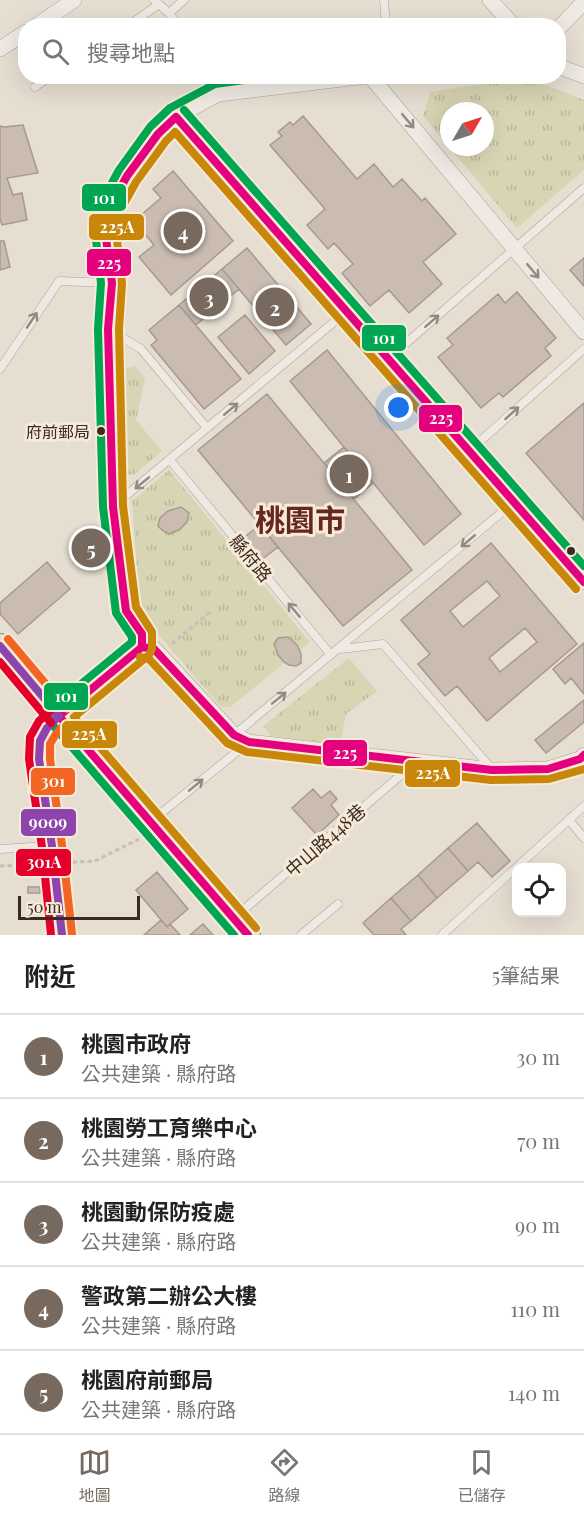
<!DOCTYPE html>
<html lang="zh-TW">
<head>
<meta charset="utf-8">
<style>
	:root { --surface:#fff; --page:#f6f6f6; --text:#222; --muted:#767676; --line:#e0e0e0; --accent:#77695e }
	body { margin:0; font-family:"Playfair Display","Noto Sans TC",serif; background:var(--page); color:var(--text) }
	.controls { position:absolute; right:18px; bottom:18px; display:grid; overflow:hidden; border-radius:12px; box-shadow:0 6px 24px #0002 }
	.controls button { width:54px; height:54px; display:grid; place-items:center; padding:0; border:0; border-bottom:2px solid var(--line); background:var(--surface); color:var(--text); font:30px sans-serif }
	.compass { position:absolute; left:440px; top:102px; width:54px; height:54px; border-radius:50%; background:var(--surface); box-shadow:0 6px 24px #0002; rotate:51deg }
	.scale { position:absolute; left:18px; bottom:15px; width:122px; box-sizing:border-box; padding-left:6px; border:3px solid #3b2a20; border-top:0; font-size:16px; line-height:21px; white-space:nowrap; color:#3b2a20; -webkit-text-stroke:4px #f6ead8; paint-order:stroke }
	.you { position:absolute; left:399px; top:408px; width:21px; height:21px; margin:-15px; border:4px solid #fff; border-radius:50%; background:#1a73e8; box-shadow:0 0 0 9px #1a73e833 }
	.badge { display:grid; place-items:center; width:39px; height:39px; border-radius:50%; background:var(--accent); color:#fff; font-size:20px; font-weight:700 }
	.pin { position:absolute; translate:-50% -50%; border:3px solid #fff; box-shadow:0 2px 6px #0006 }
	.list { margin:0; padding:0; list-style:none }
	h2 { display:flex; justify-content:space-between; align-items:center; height:78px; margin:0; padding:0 24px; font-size:26px }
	h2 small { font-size:20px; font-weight:400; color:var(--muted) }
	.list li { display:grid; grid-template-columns:39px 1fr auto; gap:18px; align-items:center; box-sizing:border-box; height:84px; padding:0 24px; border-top:2px solid var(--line) }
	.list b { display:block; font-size:22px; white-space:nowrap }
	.list p { margin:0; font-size:20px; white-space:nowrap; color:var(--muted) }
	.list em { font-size:20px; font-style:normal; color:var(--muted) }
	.icon { flex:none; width:33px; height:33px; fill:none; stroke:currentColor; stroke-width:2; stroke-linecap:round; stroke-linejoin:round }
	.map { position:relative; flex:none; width:584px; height:935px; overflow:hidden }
	.search { position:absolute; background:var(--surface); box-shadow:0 6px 24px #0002; left:18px; right:18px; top:18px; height:66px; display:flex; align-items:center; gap:15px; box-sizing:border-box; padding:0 21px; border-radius:24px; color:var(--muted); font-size:22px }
	.sheet { height:498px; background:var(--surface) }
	nav { display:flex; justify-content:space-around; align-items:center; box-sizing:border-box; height:84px; border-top:2px solid var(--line); background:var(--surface); font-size:16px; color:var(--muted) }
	nav a { display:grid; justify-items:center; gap:3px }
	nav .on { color:var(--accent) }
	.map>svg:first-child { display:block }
</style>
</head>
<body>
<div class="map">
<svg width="584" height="935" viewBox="0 0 584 935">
	<defs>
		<pattern id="park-tufts" width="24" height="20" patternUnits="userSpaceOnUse" patternTransform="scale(1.5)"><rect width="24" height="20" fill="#d8d5b4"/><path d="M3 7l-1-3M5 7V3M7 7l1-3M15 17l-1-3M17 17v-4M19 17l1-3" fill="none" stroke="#bab79a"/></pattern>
	</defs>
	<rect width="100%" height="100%" fill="#e6ded1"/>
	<path fill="url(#park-tufts)" d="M 525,77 L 584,100 L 584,170 L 517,228 L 449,147 L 485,147 L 485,111 L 449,111 L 449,147 L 423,116 L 430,92 Z
		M 135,366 L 145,378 L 136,420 L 162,451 L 135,474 L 128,475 L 123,465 L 121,370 Z
		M 169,470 L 310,642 L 230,707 L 221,707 L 157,633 L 139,606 L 132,501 Z
		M 349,658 L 377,691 L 346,714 L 340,745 L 271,736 L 263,726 Z"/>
	<path fill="#cabcb1" stroke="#a79990" stroke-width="1.5" fill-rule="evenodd" d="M 303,116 L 357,179 L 374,164 L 393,187 L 402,179 L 422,201 L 425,198 L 456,234 L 423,262 L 442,284 L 409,313 L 389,290 L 370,306 L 342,273 L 353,264 L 334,243 L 328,249 L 307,225 L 325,209 L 270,145 L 282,136 L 278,132 L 290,122 L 293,125 Z
		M 23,125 L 38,173 L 7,178 L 13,195 L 22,193 L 27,220 L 2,225 L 0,219 L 0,126 L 4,127 Z
		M 173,171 L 233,241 L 171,295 L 139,257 L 154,245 L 134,221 L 161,198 L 153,189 Z
		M 0,241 L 4,241 L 10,267 L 0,270 Z
		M 247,248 L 311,324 L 286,345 L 222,269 Z
		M 584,258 L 584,286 L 570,270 Z
		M 222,269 L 239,289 L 196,325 L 179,305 Z
		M 517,292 L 556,338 L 545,348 L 551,356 L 503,397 L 499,393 L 481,408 L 438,357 L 453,345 L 447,338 L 498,294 L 505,303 Z
		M 179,305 L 241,379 L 204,409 L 151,345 L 157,340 L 149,330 Z
		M 245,315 L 275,351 L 249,374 L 218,337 Z
		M 327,350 L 461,514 L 424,545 L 290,381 Z
		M 267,394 L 412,570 L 343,626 L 198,450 Z
		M 584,403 L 584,520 L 526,453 Z
		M 344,447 L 373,483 L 354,499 L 324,463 Z
		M 181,507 L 189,513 L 187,522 L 179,530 L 169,534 L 162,530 L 158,526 L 160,518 L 168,511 Z
		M 260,525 L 278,547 L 260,561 L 242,539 Z
		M 491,543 L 577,644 L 487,721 L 457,686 L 445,696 L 418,664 L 430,654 L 401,620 ZM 487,581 L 500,596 L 463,627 L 450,611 ZM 525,628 L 537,642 L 500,672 L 489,658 Z
		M 47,562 L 70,589 L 18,634 L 0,614 L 0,603 Z
		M 288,637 L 297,645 L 301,654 L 301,663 L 296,666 L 289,665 L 284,662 L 278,655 L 274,644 L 278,638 Z
		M 584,643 L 584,694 L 571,678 L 565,684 L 553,669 Z
		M 584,700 L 584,722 L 546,753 L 535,740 Z
		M 313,789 L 321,798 L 330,791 L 337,799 L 331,805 L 339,815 L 317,835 L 292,808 Z
		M 477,823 L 510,861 L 492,877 L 478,862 L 468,871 L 448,848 Z
		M 448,848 L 468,871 L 437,898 L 418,875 Z
		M 157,872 L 188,909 L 167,927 L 136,890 Z
		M 418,875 L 437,898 L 411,921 L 391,898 Z
		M 28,887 L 40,887 L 40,893 L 28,893 Z
		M 391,898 L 411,921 L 401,929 L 406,935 L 374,935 L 363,923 Z
		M 161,920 L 167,927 L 170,924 L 180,935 L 144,935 Z
		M 203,924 L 213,935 L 190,935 Z"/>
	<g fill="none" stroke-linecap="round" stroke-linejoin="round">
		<g stroke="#aca399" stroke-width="9">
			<path id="lane" d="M 154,0 L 169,13 L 179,26
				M 384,0 L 386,26
				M 169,13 L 184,0
				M 128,26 L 159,4
				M 217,76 L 223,94
				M 35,87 L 51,76
				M 108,329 L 141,349 L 207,428
				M 388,359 L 584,188
				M 0,369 L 59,281 L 112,283
				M 468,452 L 584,349
				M 170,460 L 331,655
				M 112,501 L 122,499 L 346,312
				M 341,649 L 383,644 L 491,768
				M 234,735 L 513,503
				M 154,819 L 249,742
				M 569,820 L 584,838
				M 0,849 L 48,846
				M 235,917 L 415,763
				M 301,935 L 338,904
				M 442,935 L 584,806"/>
		</g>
		<g stroke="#aca399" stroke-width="16">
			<path id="street" d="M 490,0 L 514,26
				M 36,26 L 74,0
				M 558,29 L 584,2
				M 0,49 L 26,32
				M 558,66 L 584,76
				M 366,76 L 218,94 L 176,117 L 158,134 L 127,176 L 111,205 L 105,231 L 112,283 L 108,329 L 112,501 L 126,611 L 148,642 L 224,724 L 234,735 L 249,742 L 492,770 L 548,769 L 580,759 L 584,755
				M 370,76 L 584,332
				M 176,117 L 584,582
				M 59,716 L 142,647 L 142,634"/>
		</g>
		<g stroke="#918980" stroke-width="26">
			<path id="primary" d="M 0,646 L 248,935
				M 59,716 L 47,728 L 40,741 L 39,759 L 52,846 L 62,935"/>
		</g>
		<path stroke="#c7c0b9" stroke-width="3" stroke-dasharray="4.5 3" stroke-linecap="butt" d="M 172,644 L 211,611
			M 95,861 L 139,839
			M 0,866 L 20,865"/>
		<use href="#lane" stroke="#eee9e2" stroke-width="8"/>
		<use href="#street" stroke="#eee9e2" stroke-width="15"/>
		<use href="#primary" stroke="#e6ded4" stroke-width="24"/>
		<path stroke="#c7c0b9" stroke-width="3" stroke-dasharray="4.5 3" stroke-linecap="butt" d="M 20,865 L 95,861"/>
		<g stroke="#f6ead8" stroke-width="12">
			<path id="bus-1" d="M 142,647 L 154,649 L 234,735 L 249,742 L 492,770 L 548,769 L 580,759 L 584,755
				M 248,935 L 59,716 L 142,647 L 142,634 L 126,611 L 113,507 L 108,329 L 112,283 L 105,231 L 111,205 L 127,176 L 158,134 L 176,117 L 584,582"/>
		</g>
		<g stroke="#f6ead8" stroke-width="12">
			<path id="bus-2" d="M 140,657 L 149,659 L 227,743 L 247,752 L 491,780 L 549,779 L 584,769
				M 256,928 L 74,717 L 149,655 L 152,649 L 152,632 L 136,607 L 123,506 L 119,329 L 122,283 L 116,231 L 121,209 L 136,182 L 166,141 L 175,132 L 576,589"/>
		</g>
		<g stroke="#f6ead8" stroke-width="12">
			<path id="bus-3" d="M 184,110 L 584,566
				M 234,935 L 51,723 L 49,715 L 52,708 L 132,642 L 132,637 L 116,613 L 103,507 L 98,329 L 101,283 L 95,231 L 101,203 L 119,170 L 150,127 L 170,108 L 215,84 L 275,76"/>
		</g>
		<g stroke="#f6ead8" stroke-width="12">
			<path id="bus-4" d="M 0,646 L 59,716
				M 59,716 L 47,728 L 40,741 L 39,759 L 52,846 L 62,935"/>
		</g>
		<g stroke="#f6ead8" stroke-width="12">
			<path id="bus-5" d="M 0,662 L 51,723
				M 51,935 L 42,847 L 29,759 L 30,737 L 39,721 L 52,709"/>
		</g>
		<g stroke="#f6ead8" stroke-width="12">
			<path id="bus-6" d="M 8,639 L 67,709
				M 66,723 L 56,734 L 50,744 L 50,759 L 62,845 L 72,934"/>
		</g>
		<use href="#bus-1" stroke="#e5007d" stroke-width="8"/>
		<use href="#bus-2" stroke="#c88708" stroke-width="8"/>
		<use href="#bus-3" stroke="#00a651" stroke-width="8"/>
		<use href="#bus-4" stroke="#8e44ad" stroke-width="8"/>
		<use href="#bus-5" stroke="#e4002b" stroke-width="8"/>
		<use href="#bus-6" stroke="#f26522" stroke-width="8"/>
	</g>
	<defs><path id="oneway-shaft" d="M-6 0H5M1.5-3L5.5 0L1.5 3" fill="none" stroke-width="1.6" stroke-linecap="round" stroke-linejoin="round" transform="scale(1.5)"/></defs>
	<g stroke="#948a81">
		<use href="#oneway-shaft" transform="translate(408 121) rotate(50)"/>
		<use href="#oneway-shaft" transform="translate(533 271) rotate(50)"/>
		<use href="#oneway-shaft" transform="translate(32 320) rotate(-56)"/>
		<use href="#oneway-shaft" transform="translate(432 321) rotate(-41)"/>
		<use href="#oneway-shaft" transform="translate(231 409) rotate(-40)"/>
		<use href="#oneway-shaft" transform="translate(512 413) rotate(-42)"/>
		<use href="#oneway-shaft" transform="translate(142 483) rotate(141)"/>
		<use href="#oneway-shaft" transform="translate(468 541) rotate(140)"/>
		<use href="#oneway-shaft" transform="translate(294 610) rotate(-130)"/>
		<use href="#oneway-shaft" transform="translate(279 698) rotate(-39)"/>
		<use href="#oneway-shaft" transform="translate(196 785) rotate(-39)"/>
	</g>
	<g fill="#3b2a20" stroke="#f6ead8" stroke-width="2">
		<circle cx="101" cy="431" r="5"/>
		<circle cx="571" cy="551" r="5"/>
	</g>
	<g text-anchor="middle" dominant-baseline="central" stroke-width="6" stroke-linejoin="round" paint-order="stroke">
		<g font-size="16" fill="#3b2a20" stroke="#f6ead8" text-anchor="end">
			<text x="90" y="431">府前郵局</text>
		</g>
		<g font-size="18" fill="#3b2a20" stroke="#f6ead8">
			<text transform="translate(251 558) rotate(50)">縣府路</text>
			<text transform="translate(325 840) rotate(-41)">中山路448巷</text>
		</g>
		<g font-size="30" font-weight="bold" fill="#682620" stroke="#f6ead8">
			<text x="300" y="519">桃園市</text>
		</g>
	</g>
	<g stroke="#f6ead8" stroke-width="2">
		<rect x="81" y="183" width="46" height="29" rx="6" fill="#00a651"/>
		<rect x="88" y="213" width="57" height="28" rx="6" fill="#c88708"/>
		<rect x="86" y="248" width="46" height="29" rx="6" fill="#e5007d"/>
		<rect x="361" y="324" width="46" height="28" rx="6" fill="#00a651"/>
		<rect x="418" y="404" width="45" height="29" rx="6" fill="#e5007d"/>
		<rect x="43" y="682" width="46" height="29" rx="6" fill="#00a651"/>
		<rect x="61" y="720" width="57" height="29" rx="6" fill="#c88708"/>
		<rect x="322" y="739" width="46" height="28" rx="6" fill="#e5007d"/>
		<rect x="404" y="759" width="57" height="29" rx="6" fill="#c88708"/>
		<rect x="30" y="767" width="46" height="29" rx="6" fill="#f26522"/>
		<rect x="20" y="808" width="57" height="29" rx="6" fill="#8e44ad"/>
		<rect x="15" y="848" width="57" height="29" rx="6" fill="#e4002b"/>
	</g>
	<g font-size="16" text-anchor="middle" font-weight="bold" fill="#fff">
		<text x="104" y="204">101</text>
		<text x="117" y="233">225A</text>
		<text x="109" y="269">225</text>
		<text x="384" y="344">101</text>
		<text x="441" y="424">225</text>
		<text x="66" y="702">101</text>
		<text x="89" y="740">225A</text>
		<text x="345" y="759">225</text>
		<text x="433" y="779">225A</text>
		<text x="53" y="787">301</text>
		<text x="48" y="828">9009</text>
		<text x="44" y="868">301A</text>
	</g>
</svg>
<div class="controls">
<button><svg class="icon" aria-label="locate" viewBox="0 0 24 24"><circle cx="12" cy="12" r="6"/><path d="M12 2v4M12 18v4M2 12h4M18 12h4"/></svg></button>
</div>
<svg class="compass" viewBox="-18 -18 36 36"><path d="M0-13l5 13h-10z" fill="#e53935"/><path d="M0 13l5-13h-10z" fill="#767676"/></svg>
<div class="scale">50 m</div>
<div class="you"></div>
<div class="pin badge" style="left:349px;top:474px">1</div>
<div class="pin badge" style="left:275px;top:307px">2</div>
<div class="pin badge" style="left:209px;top:297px">3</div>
<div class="pin badge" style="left:183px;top:231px">4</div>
<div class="pin badge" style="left:91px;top:548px">5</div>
<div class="search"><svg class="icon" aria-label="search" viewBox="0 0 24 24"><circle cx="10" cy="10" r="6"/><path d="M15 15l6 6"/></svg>搜尋地點</div>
</div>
<section class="sheet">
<h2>附近<small>5筆結果</small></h2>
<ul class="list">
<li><span class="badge">1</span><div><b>桃園市政府</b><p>公共建築 · 縣府路</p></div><em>30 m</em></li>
<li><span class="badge">2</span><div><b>桃園勞工育樂中心</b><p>公共建築 · 縣府路</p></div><em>70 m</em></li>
<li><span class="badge">3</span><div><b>桃園動保防疫處</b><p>公共建築 · 縣府路</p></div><em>90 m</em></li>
<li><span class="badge">4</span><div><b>警政第二辦公大樓</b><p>公共建築 · 縣府路</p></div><em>110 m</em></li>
<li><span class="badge">5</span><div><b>桃園府前郵局</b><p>公共建築 · 縣府路</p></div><em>140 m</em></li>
</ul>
</section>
<nav>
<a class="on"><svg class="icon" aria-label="map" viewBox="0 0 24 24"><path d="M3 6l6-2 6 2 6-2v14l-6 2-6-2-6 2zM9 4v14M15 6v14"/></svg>地圖</a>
<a><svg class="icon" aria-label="directions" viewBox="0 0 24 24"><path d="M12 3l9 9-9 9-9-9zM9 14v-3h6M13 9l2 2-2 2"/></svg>路線</a>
<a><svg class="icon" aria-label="saved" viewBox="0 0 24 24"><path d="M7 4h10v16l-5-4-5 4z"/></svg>已儲存</a>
</nav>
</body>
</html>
